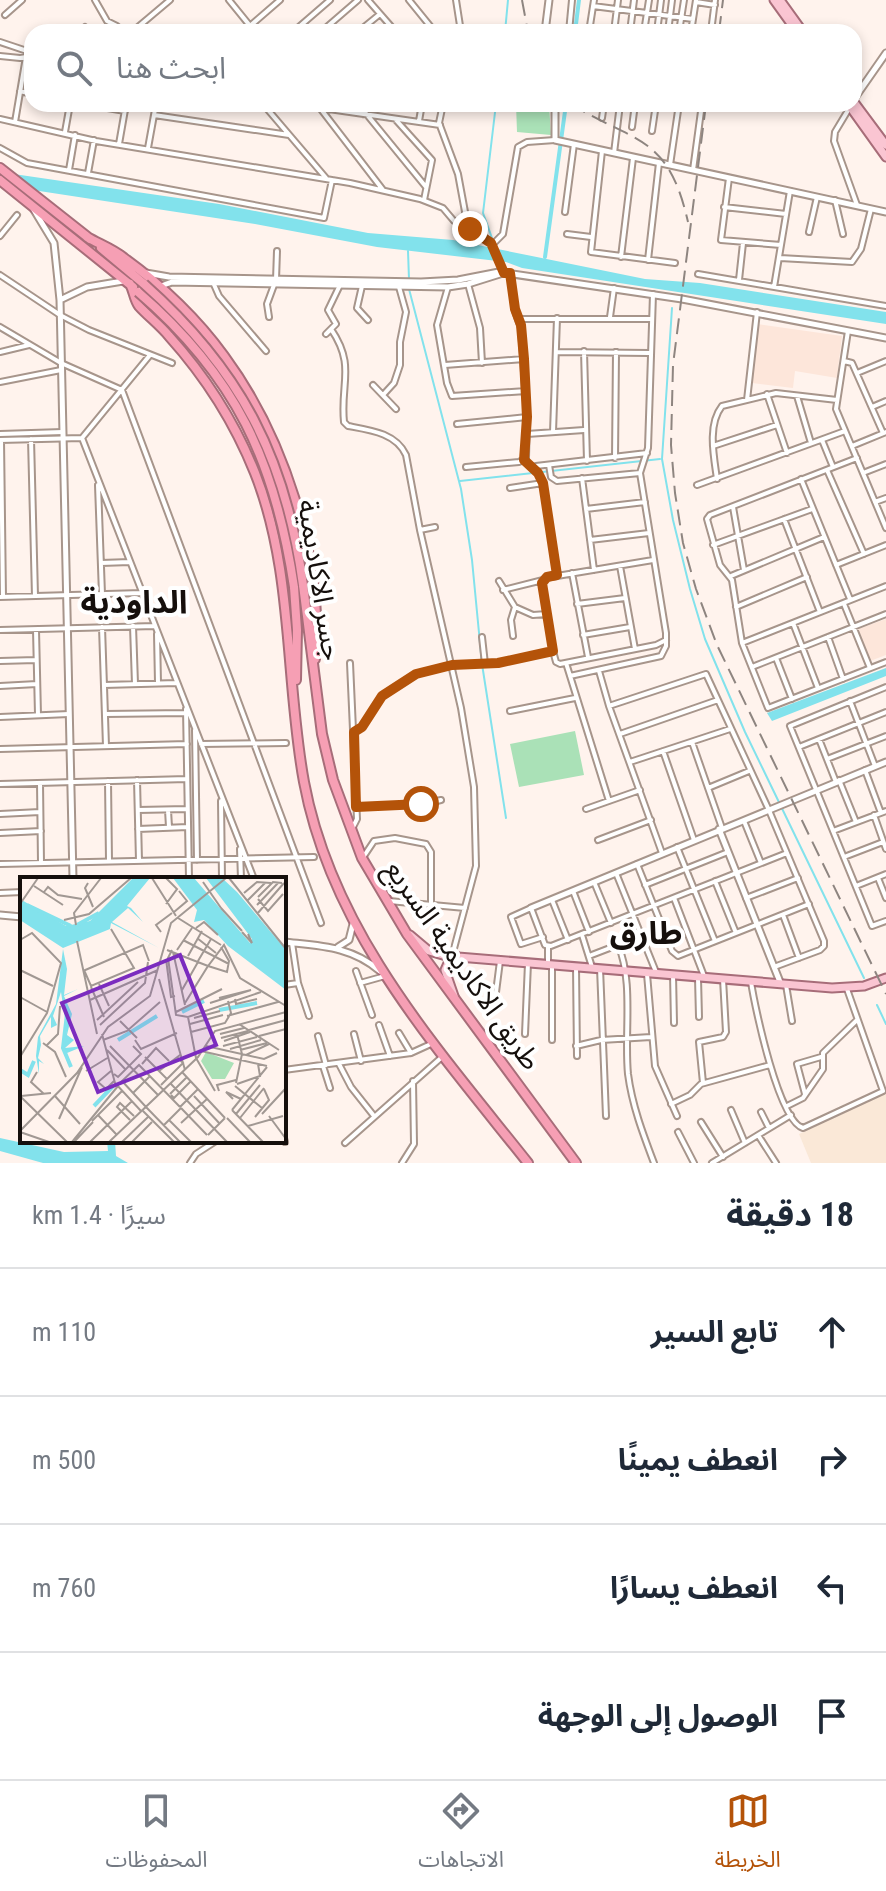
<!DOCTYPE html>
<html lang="ar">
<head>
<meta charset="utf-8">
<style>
	:root { --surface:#fff; --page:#f6f6f7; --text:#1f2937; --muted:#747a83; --line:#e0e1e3; --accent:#b45309 }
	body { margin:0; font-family:"Roboto Condensed","Noto Sans Arabic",sans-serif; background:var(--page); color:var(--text); direction:rtl }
	.stop { position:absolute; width:24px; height:24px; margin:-18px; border:6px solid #b45309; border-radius:50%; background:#fff }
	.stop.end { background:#b45309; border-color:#fff; box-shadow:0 2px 8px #0008 }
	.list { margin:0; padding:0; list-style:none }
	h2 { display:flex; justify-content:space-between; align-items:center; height:104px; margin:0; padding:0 32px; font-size:34px }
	h2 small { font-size:26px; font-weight:400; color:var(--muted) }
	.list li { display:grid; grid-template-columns:52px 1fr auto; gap:24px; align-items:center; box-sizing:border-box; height:128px; padding:0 32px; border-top:2px solid var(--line) }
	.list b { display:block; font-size:30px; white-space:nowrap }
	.list em { font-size:26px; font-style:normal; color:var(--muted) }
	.icon { flex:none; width:44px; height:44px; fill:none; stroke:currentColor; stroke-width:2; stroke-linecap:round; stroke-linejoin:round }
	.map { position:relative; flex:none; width:886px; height:1163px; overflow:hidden; direction:ltr }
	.search { position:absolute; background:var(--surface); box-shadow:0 4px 12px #0003; left:24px; right:24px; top:24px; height:88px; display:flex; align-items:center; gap:20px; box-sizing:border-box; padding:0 28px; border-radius:24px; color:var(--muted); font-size:30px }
	.sheet { height:616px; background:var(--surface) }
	nav { display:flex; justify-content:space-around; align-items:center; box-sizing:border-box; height:112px; border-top:2px solid var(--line); background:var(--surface); font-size:22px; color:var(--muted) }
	nav a { display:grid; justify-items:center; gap:4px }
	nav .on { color:var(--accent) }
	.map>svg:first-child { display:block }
</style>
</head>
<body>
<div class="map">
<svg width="886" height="1163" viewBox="0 0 886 1163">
	<rect width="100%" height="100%" fill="#fff3ed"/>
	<path fill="#fae8d7" d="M 886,1093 L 886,1163 L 811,1163 L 799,1134 Z"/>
	<path fill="#fde6da" d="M 757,324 L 842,336 L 837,378 L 795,371 L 793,388 L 752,383 Z
		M 886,619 L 886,655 L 870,661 L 858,629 Z"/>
	<path fill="#aae1b7" d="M 516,104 L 549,104 L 551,135 L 517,132 Z
		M 575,731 L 584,775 L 519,787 L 510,744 Z"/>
	<path fill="#82e2ec" d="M 0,172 L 219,204 L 368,233 L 453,240 L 645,279 L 700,283 L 886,312 L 886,324 L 522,268 L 506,262 L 377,247 L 255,224 L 0,185 Z
		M 886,668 L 886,676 L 772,721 L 767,713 Z
		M 0,1138 L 64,1152 L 108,1151 L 107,1141 L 115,1141 L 116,1156 L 128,1163 L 43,1163 L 0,1151 Z"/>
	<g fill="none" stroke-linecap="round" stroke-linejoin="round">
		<path stroke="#82e2ec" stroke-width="2" d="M 505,32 L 508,0
			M 492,238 L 483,213 L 496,104
			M 408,251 L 409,279
			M 409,289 L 461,489 L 472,560 L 482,664 L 506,818
			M 672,308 L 662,459 L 673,520 L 690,589 L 705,639 L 745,732 L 864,978
			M 460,481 L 660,459
			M 877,1005 L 886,1024"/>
		<path stroke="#82e2ec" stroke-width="4" d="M 575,32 L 579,0
			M 545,257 L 566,104"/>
		<g stroke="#a7958b" stroke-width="8">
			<path id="street" d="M 95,0 L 107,21 L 117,26
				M 229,0 L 255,32
				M 368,0 L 396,32
				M 409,0 L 435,32
				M 456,0 L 461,32
				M 696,2 L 715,5
				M 593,6 L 693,19
				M 5,15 L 22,0
				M 81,32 L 85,27
				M 132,32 L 170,0
				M 243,32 L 280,0
				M 293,32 L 330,0
				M 321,32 L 358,0
				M 358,32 L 380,14
				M 569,32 L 572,0
				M 589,32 L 594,0
				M 614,32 L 618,0
				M 630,32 L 634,0
				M 644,32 L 649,0
				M 657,32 L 661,0
				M 668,32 L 672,0
				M 679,32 L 684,0
				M 691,32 L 696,0
				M 711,32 L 715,0
				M 0,42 L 27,51 L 15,122
				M 0,56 L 20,58 L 32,56
				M 20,91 L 32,94
				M 84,104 L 125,111
				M 263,104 L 326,178
				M 294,104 L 440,125
				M 324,104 L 320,108 L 383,190
				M 443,104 L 439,123 L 458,174 L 468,228
				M 850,107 L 835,132 L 834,141 L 857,205
				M 363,114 L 374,104
				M 154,115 L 289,135
				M 368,116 L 426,187
				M 602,118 L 604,104
				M 0,119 L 96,141 L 350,183 L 420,199 L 443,208 L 454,221 L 494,243 L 503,234 L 518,147 L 527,142 L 555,140
				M 396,120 L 432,160 L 424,200
				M 419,121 L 422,104
				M 632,127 L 635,104
				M 652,131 L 656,104
				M 65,132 L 70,104
				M 119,144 L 126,104
				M 0,148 L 27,163 L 324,218 L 332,180
				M 148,148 L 156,104
				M 602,151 L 591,252 L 675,263
				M 614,153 L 620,104
				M 670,165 L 679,104
				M 69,170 L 75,135
				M 693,170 L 702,104
				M 88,173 L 94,140
				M 729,178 L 721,240 L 781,245
				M 835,200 L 843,234
				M 724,207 L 786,214
				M 565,212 L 574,144
				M 809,232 L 817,197
				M 567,234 L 591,237
				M 0,236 L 17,215
				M 491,243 L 504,273
				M 621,257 L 633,158
				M 780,258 L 852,262 L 861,249 L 871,209
				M 648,260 L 659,163
				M 698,274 L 886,306
				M 0,275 L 60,315 L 89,330 L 172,363
				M 212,280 L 219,296 L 266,351
				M 276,280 L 277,251
				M 739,280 L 743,243
				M 468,284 L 480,328 L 482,363
				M 362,286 L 357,308 L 368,320
				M 448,287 L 437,325 L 447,383 L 452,396 L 526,391
				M 774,287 L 790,191
				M 269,317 L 267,304 L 274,285
				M 610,317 L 614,288
				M 521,319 L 650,319
				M 0,327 L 61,363 L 122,390 L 321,923
				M 331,329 C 356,366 340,383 344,422 L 348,426 C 370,430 396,433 406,455 L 420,530 L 461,708 L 474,787 L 476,866 L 452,956
				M 848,331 L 836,409 L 886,528
				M 326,334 L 336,324 L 328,310 L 341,283
				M 584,351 L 587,461
				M 0,352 L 29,345
				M 556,352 L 649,353
				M 844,361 L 852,363 L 883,433
				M 445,365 L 524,359
				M 857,373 L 886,361
				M 0,382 L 61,370
				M 373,385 L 396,409
				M 767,394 L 787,453
				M 383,395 L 394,383 L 400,365 L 400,342 L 406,312 L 399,287
				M 797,396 L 811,443
				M 747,400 L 757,312
				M 872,407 L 886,401
				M 457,424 L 527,417
				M 553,432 L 557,318
				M 0,434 L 63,432
				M 527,434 L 584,430
				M 82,438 L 254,879
				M 31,439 L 35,596
				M 0,440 L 82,438 L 150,355
				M 1,440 L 3,597
				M 822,440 L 833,467
				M 713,446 L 777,425
				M 852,446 L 886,432
				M 615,458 L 616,352
				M 857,458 L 710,515 L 707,519 L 720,565 L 732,580 L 742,643 L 768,708 L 886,662
				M 524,460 L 538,473 L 543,483 L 557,575
				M 549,465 L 551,477 L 557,481 L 640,473
				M 536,466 L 647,453
				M 466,467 L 519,462 L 526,458 L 527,417 L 521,328 L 515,311 L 510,273
				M 827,470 L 864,554
				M 863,473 L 886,464
				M 582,478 L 594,570
				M 717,479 C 714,457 707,425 722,406 L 776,393 L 837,400
				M 801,479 L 850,599
				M 98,485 L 102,594
				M 697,485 L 845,431
				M 510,488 L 543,483
				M 875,502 L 886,498
				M 733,507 L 744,570
				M 586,509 L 645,502
				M 784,519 L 820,612
				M 420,530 L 435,527
				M 590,540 L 649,533
				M 713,545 L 812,509
				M 653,560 L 545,578 L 542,583 L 553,651 L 556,662 L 560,664 L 656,645 L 666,640
				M 101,563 L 130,562
				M 836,565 L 886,545
				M 620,566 L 635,649
				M 572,573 L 588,657
				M 731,576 L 824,537
				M 499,581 L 515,607 L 511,620 L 513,636
				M 503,590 L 543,580
				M 0,597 L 142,593
				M 577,604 L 625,598
				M 844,604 L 870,668
				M 515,607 L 533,615 L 547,614
				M 736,607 L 807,577
				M 793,623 L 818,688
				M 133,626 L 135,684
				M 102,627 L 106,746
				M 0,630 L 155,626
				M 36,630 L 38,715
				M 157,634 L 158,683
				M 583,635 L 630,627
				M 482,637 L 485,664
				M 828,637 L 843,679
				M 742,643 L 886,586
				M 776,658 L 792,699
				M 0,661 L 36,660
				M 350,663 L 357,819 L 352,829
				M 566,663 L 609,801
				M 752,667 L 886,614
				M 599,671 L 609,706 L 662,853
				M 570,676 L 661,656 L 666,646 L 666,633 L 640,473 L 648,448 L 653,294
				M 104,685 L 177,683
				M 0,686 L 37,684
				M 886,687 L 790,726 L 872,926 L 886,921
				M 850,701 L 875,766
				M 609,706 L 706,674 L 768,808 L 824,941 L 824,946 L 820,950 L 774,967
				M 186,709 L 189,879
				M 510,711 L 575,698
				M 105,714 L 186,713
				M 0,717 L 69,714
				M 195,730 L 197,860
				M 354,732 L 362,727 L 382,696 L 416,674 L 452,665 L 498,663 L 553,651
				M 620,734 L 718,700
				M 819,739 L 836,782
				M 692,742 L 722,828
				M 201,744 L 286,743
				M 799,747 L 886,712
				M 0,749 L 187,744
				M 663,751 L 694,840
				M 827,759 L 886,736
				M 630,762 L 730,729
				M 865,770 L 881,813
				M 137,780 L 139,861
				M 839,780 L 856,822
				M 108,781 L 109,861
				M 40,783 L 41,863
				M 0,784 L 187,779
				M 708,788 L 749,771
				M 221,801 L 222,879
				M 357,807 L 424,804 L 441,800
				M 586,809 L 640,790
				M 138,810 L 187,809
				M 168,810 L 169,827
				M 0,814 L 40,812
				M 874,815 L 886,849
				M 744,821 L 761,863
				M 138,829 L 188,827
				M 833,831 L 886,811
				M 0,833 L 41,831
				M 598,840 L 651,820
				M 677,847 L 715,941
				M 240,849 L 241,879
				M 364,856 L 374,841 L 395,838 L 426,844 L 431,852 L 431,903
				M 844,857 L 883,842
				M 0,864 L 314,857
				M 637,864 L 672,951 L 678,956 L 809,904
				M 616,873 L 656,972
				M 878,878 L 886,898
				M 715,881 L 736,933
				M 594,882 L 611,923
				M 645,885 L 728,852
				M 856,886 L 886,874
				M 573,891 L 589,932
				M 0,893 L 22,892
				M 674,898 L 704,976
				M 746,898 L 798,878
				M 552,900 L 568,940
				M 389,901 L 465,908
				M 783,915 L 799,958
				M 582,935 L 592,967
				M 543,937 L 521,944 L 511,917 L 531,908 L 545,945 L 551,946 L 787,853
				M 292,943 L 298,983 L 309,1016
				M 618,945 C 634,981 624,1034 628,1074 C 632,1105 643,1134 654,1163
				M 589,956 L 641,936
				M 548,962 L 548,946
				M 576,966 L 577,1056
				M 600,968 L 606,1116
				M 356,971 L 372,1015
				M 647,974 L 655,1066 L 677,1116
				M 673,974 L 674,1023
				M 698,978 L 699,1017
				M 751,982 C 755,1008 779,1122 803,1128 L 883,1091 L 847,989
				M 360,983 L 385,976
				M 284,985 L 298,983
				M 786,985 L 792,1021
				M 495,1000 L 500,961
				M 379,1025 L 390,1056
				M 399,1033 L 411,1053
				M 354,1034 L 361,1061
				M 525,1034 L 528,963
				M 318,1036 L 326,1065
				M 552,1040 L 552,965
				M 576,1046 L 601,1040 L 651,1037
				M 339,1064 L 351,1087 L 374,1116
				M 323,1066 L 330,1088
				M 284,1070 L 411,1053 L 433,1043
				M 703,1083 L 699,1042 L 723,1037 L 726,1032 L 723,979
				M 805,1094 L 797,1064 L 821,1057
				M 671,1104 L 690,1095 L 701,1084 L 770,1065
				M 787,1106 L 803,1098 L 823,1069 L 823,1053 L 857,1020
				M 731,1110 L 745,1143
				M 761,1112 L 769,1128
				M 701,1122 L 723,1157
				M 678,1132 L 694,1163
				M 758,1135 L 776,1163
				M 284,1138 L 285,1142
				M 345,1143 L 442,1057
				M 190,1163 L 196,1154 L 216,1141
				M 402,1163 L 414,1144 L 413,1081
				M 712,1163 L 791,1115"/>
		</g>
		<g stroke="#a7958b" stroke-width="9">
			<path id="secondary" d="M 545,32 L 549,0
				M 854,99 L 886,53
				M 555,104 L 555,140 L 886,212
				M 34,210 L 54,243 L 60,300 L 73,879
				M 146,273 L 169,277 L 421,282 L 458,280 L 499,272 L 682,299 L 886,338
				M 161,286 L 172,282 L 448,287 L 468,284 L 503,273
				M 60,300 L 87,287 L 123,281
				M 719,829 L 780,982
				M 531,908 L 886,762
				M 0,915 L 22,917
				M 284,942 C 320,946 351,946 380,971
				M 338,947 L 349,940 L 353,924"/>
		</g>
		<g stroke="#a76d79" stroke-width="11">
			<path id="primary" d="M 774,0 L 797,32
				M 780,0 L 803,32
				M 854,102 L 886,145
				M 848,104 L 886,157
				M 410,935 L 429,951 L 446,956 L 832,988 L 864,986 L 886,978
				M 454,996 L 445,970 L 449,961 L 457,956"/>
		</g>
		<g stroke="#a76d79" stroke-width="12">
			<path id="highway" d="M 0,168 L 90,239
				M 0,180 L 133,287
				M 87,237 C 99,244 113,249 124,258 C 160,284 197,319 224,356 C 283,436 324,559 315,659
				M 101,248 L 144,284
				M 130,284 C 134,291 134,299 139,306 C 148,316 160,325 169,336 C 205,376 235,423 255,473 C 294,571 285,680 304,782 C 332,932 436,1047 528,1163
				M 303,585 L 322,734 L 333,780 L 362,858 L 407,934 L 576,1163
				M 294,587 L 297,630 L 296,680"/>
		</g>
		<use href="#street" stroke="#fff" stroke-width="4"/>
		<use href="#secondary" stroke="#fff" stroke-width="5"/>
		<use href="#primary" stroke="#fac5d2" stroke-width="7"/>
		<use href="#highway" stroke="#f69fb4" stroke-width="8"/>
		<path stroke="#8e8580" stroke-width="2" stroke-dasharray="16 8" stroke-linecap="butt" d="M 522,0 L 528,32
			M 719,32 L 723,0
			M 571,104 C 636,144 668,134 688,222
			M 706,104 L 673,365 L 671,445 L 675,493 L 683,543 L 696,589 L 717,645 L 886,994"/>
		<g stroke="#a76d79" stroke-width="12" stroke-linecap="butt">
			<path id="highway-bridge" d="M 144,284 C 241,370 286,458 303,585
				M 138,292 C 236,376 275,461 294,587"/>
		</g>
		<use href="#highway-bridge" stroke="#f69fb4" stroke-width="8"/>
	</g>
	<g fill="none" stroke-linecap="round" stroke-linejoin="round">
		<path stroke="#b45309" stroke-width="10" d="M 421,804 L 356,807 L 354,732 L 362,727 L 382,696 L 416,674 L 452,665 L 498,663 L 553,651 L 542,583 L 547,577 L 557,575 L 543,483 L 538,473 L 524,460 L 527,417 L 524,359 L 521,325 L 515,309 L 510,273 L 504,273 L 491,243 L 470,229"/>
	</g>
	<g text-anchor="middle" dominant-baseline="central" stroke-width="8" stroke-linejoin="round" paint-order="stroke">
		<g font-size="28" fill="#150f0c" stroke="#fff">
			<text transform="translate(320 580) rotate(81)">جسر الاكاديمية</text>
			<text transform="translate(463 965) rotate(55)">طريق الاكاديمية السريع</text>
		</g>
		<g font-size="32" font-weight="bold" fill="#150f0c" stroke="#fff">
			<text x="134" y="602">الداودية</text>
			<text x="646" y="933">طارق</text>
		</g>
	</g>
	<g transform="translate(20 877)">
		<rect width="266" height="266" fill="#fff3ed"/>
		<path d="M 186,175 L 214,186 L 205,202 L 192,202 L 181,184 Z" fill="#aae1b7"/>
		<path d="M 113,1 L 130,1 L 107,29 L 111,31 L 123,45 L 108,31 L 92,45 L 139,71 L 91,46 L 90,52 L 43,71 L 0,43 L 0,22 L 46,49 L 70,44 ZM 153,1 L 174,1 L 230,66 L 232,62 L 186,1 L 202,1 L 217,15 L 266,73 L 266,113 L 208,69 L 184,43 L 174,45 L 177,33 ZM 43,72 L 47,92 L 44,118 L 58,112 L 44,119 L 52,137 L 47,158 L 54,163 L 45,171 L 64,169 L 47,176 L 48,187 L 42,169 L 47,154 L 41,115 L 33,139 L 37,148 L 31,151 L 31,140 L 20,159 L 21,168 L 18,181 L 24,187 L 19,184 L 19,197 L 16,179 L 18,160 L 36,127 Z" fill="#82e2ec"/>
		<path fill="none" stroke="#82e2ec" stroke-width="4" d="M 7,28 L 51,49M 57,48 L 79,36M 199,133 L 237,126M 162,135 L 184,124M 47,137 L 43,171 L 51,190M 98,163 L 137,139M 0,193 L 8,198 L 14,184M 74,229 L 93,209"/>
		<path fill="none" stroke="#a19893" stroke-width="2" d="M 132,1 L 156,39M 146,1 L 157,12 L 146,27M 209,1 L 266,72M 183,5 L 201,31M 68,6 L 65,11 L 73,30M 14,9 L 43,28M 24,15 L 28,10 L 38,18 L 62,22M 224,16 L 237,5 L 251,6M 238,20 L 253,5 L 262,6M 238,22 L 248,34 L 263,17M 227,24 L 245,6M 0,27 L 18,1M 237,28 L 258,6M 201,31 L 222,54M 154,35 L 167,24 L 159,14M 237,37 L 264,6M 158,41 L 201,68M 44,43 L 69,37 L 111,1M 56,48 L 54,36 L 81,1M 176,51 L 184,45 L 198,58M 141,55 L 136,48 L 152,36M 222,55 L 232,66 L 228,57M 177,61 L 196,76M 0,63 L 12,56 L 41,86 L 27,136 L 0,180M 163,63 L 209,87M 57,64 L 77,157M 147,73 L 188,89 L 204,68 L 220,101 L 266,129M 152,73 L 148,81 L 156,138 L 168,140 L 241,115M 157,73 L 172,51M 153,75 L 165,128M 168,79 L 182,54M 146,82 L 151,120 L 155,119M 178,84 L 191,62M 0,93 L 33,109M 64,93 L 71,109 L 114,91 L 91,52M 63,94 L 123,68 L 129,84M 139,102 L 165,193M 79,107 L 89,129M 71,110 L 84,140M 162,113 L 178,85M 0,120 L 27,135M 215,122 L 216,127 L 237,122M 70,123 L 138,93M 165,126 L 188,89 L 207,95 L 209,84 L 201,70M 190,126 L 231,113 L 199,121M 156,135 L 202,112M 207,139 L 258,125M 168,140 L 176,181M 174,141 L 200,134M 77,143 L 118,105M 100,144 L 117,161M 170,147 L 203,138M 219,147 L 259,173M 80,148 L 125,106 L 128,85M 229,153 L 266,143M 171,155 L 205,146 L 211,136 L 208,124M 82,157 L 95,206 L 121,234M 200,157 L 224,151M 239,159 L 266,152M 201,161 L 228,154M 83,163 L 107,154 L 140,125M 115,163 L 121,172 L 157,156M 204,164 L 230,155M 23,166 L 35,175 L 46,200M 27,168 L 38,157 L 40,129M 90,169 L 138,218M 186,169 L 244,182 L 257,176M 203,169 L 237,160M 210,172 L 241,163M 87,173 L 106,193M 220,173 L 247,166M 181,174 L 247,189M 226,178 L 249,167M 125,180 L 147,202 L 141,208M 176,181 L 195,214M 122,187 L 136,171 L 149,184M 66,194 L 89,180M 91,194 L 78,205 L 86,212 L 94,204M 139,194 L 160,178M 17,195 L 11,205 L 24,217M 162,195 L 205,241M 94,197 L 98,200 L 121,177 L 113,169M 147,202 L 163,186 L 157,180M 216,206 L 222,177 L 217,157M 151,207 L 207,265M 217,207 L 240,199 L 238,187M 215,209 L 242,231M 199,214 L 197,208 L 216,203M 113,216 L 130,199M 150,217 L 167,200M 151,218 L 154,221 L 171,204M 0,219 L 47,265M 1,219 L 31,216M 35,219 L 60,247M 174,219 L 200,247M 213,222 L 206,215 L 221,222M 126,230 L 102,204 L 119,188 L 160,230M 126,230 L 160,265M 160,230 L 178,212M 161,231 L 187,258M 212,233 L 247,190M 212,233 L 243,265M 123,234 L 154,265M 216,237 L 240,208M 242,237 L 266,211M 78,238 L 96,257M 249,239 L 266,262M 235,240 L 249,223 L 244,212M 207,241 L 230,265M 220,241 L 244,211M 39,242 L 62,190M 110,243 L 97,230 L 100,226 L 114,239M 149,243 L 171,265M 72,244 L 102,214M 161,246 L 187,222M 144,248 L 161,231M 228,249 L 263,239M 0,254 L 57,196 L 88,150 L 130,119 L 151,46 L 206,1M 0,255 L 29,265M 188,258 L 205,241M 52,265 L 98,209M 54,265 L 73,245M 70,265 L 112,224M 89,265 L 178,180 L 195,154 L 266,135M 102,265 L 128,240M 112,265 L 132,245"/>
		<path fill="#7b2cbf" fill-opacity="0.15" stroke="#7b2cbf" stroke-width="4" d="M 160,78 L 196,168 L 78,215 L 42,126 Z"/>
		<rect width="266" height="266" fill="none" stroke="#150f0c" stroke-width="4"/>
	</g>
</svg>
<div class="stop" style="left:421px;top:804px"></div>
<div class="stop end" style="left:470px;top:229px"></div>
<div class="search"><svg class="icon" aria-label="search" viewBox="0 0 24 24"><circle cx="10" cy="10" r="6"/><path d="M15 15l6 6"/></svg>ابحث هنا</div>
</div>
<section class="sheet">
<h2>18 دقيقة<small>سيرًا · 1.4 km</small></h2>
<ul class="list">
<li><svg class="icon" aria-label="ahead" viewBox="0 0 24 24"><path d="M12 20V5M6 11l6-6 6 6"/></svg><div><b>تابع السير</b></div><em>110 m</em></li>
<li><svg class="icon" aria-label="right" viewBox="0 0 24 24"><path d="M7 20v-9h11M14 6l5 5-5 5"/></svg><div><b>انعطف يمينًا</b></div><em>500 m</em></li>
<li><svg class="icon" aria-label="left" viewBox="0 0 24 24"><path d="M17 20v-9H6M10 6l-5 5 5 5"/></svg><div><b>انعطف يسارًا</b></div><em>760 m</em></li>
<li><svg class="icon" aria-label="arrive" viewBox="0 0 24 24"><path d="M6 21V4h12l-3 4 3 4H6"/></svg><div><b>الوصول إلى الوجهة</b></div></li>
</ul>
</section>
<nav>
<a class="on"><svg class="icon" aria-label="map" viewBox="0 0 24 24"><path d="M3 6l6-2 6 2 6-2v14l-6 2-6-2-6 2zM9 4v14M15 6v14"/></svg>الخريطة</a>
<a><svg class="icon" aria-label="directions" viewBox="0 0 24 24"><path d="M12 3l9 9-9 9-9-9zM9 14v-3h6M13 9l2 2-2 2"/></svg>الاتجاهات</a>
<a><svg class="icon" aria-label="saved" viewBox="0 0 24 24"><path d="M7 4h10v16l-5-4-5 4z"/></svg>المحفوظات</a>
</nav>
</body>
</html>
